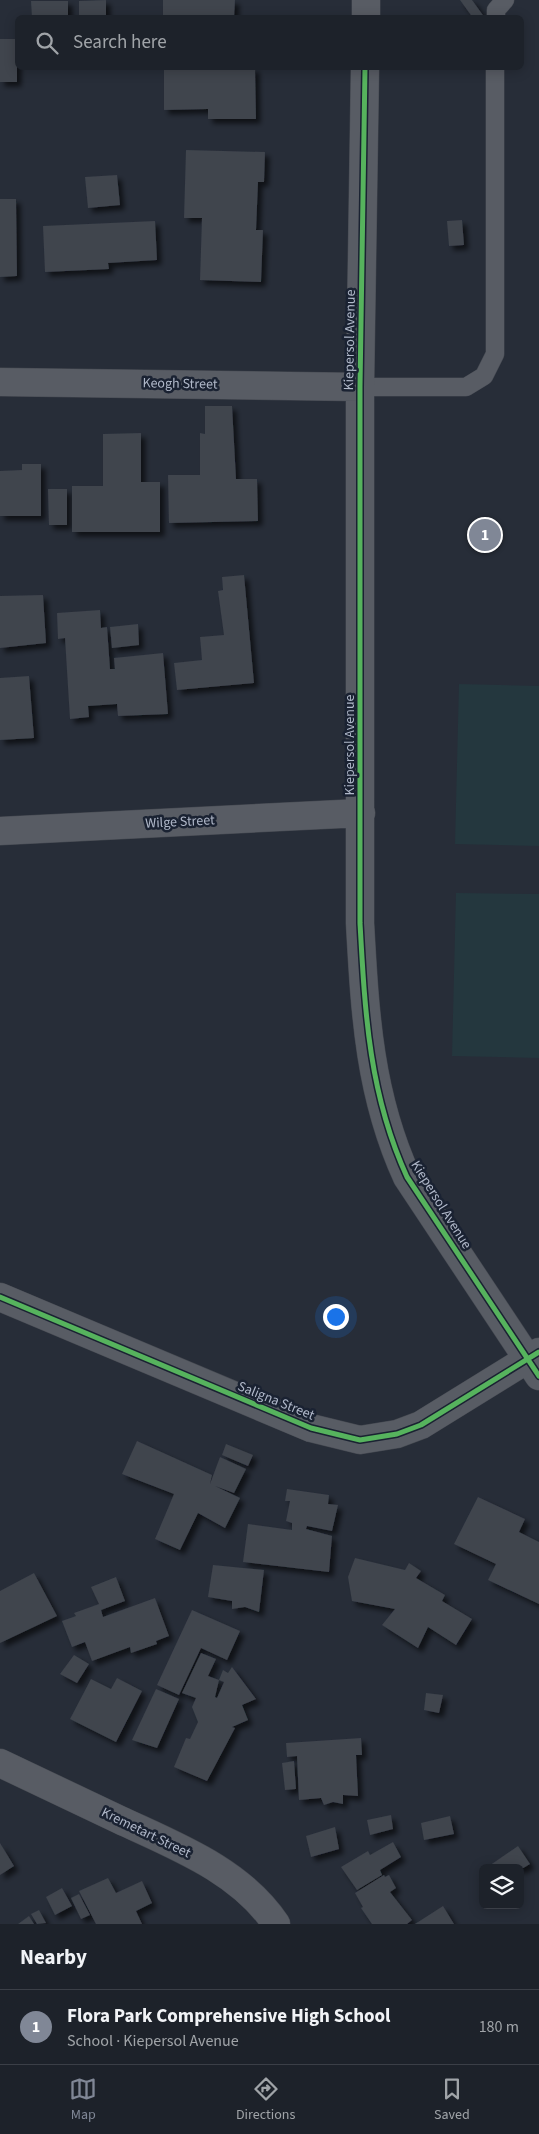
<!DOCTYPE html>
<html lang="en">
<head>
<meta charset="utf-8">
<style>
	:root { --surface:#1d222a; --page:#2a2f36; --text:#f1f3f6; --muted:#a0a4a8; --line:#3b3f47; --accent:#808796 }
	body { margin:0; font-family:"Source Sans 3",sans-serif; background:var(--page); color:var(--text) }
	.controls { position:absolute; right:15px; bottom:15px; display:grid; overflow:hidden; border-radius:8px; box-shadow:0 2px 12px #0003 }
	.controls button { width:45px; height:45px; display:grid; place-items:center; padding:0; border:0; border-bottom:1px solid var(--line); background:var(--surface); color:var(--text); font:25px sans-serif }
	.you { position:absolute; left:335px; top:1316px; width:18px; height:18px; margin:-12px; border:4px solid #fff; border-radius:50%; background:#1a73e8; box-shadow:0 0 0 8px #1a73e833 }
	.badge { display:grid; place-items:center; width:32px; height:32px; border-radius:50%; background:var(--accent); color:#fff; font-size:16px; font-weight:700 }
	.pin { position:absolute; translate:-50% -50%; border:2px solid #fff; box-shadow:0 1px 5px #0006 }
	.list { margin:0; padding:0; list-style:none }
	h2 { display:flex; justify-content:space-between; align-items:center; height:65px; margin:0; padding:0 20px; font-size:21px }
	h2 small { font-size:16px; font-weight:400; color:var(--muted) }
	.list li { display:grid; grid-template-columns:32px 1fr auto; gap:15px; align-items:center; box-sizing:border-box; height:75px; padding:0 20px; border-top:1px solid var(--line) }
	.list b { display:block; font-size:19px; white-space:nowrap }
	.list p { margin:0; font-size:16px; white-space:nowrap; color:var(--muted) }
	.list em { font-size:16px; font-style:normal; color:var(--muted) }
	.icon { flex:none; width:28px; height:28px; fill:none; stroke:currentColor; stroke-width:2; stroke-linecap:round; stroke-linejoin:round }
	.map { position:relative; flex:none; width:539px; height:1924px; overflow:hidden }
	.search { position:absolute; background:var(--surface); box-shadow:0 2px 12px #0003; left:15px; right:15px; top:15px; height:55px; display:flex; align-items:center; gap:12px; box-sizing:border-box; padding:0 18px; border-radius:8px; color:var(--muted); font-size:19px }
	.sheet { height:140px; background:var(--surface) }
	nav { display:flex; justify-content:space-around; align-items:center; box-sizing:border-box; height:70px; border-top:1px solid var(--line); background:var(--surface); font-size:14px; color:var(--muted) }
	nav a { display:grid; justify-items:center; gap:2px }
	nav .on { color:var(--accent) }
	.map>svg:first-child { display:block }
</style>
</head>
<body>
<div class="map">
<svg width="539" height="1924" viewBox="0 0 539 1924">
	<defs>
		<filter id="shadow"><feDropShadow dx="4.5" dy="4.5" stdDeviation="2.5" flood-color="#0009"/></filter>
	</defs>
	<rect width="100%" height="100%" fill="#272d38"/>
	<path fill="#24373e" d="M 459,684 L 539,686 L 539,846 L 455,844 Z
		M 456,893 L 539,894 L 539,1058 L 452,1056 Z"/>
	<path fill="#3f444d" filter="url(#shadow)" d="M 106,0 L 106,18 L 79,18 L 79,1 Z
		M 163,0 L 235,0 L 234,18 L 163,18 Z
		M 460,0 L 472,0 L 485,18 L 473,18 Z
		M 31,1 L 68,1 L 68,18 L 32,18 Z
		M 0,39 L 17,39 L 17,82 L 0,82 Z
		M 164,68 L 255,68 L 256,119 L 208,119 L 208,109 L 164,110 Z
		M 186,150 L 265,152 L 264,182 L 258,182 L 256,230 L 263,230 L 261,282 L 200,280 L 202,218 L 184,218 Z
		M 117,175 L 120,205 L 88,208 L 85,177 Z
		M 0,199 L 16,199 L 17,276 L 0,277 Z
		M 462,220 L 464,245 L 449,246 L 447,221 Z
		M 155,221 L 157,260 L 108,263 L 109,269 L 45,272 L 43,226 Z
		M 205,406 L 232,406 L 236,479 L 257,479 L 258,521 L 169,523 L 168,475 L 200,475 L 200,433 L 205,434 Z
		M 141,433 L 141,482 L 160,482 L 160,532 L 72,532 L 72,486 L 103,486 L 103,434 Z
		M 22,464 L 41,464 L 41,516 L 0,516 L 0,471 L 22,470 Z
		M 48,489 L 67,489 L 67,525 L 49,525 Z
		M 244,575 L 254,683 L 177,690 L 174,663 L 202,660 L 200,637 L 224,635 L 218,591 L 223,590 L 222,577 Z
		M 43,595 L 46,643 L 0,648 L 0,596 Z
		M 100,610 L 101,628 L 107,627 L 110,669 L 115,669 L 114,658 L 163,653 L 168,714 L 118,716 L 117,704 L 88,706 L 89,717 L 70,719 L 65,638 L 58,639 L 57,613 Z
		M 138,624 L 139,645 L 112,648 L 110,627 Z
		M 29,676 L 34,738 L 0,740 L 0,678 Z
		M 137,1441 L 212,1475 L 210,1484 L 220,1457 L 246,1469 L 234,1493 L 215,1486 L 240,1498 L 225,1528 L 198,1513 L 180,1550 L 155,1539 L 174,1494 L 122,1474 Z
		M 226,1444 L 253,1455 L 248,1466 L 222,1455 Z
		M 287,1489 L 329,1495 L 328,1504 L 338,1505 L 332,1531 L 307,1526 L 306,1529 L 332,1536 L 329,1572 L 243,1562 L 248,1524 L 292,1530 L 292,1523 L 286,1521 L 290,1501 L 285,1501 Z
		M 478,1497 L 525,1519 L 519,1532 L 539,1542 L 539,1604 L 488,1580 L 496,1564 L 454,1544 Z
		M 355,1558 L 405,1570 L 409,1563 L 421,1571 L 416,1578 L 445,1595 L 442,1601 L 472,1619 L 456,1645 L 428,1627 L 418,1648 L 382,1625 L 395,1609 L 352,1601 L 348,1577 Z
		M 213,1565 L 264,1570 L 259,1612 L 245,1607 L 232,1609 L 232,1601 L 208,1597 Z
		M 34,1573 L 57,1616 L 0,1643 L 0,1591 Z
		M 116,1577 L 125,1601 L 101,1610 L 103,1617 L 155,1598 L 169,1636 L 156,1641 L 157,1644 L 131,1653 L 130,1647 L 92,1661 L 85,1642 L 72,1647 L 62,1621 L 76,1616 L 74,1613 L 99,1604 L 91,1587 Z
		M 192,1610 L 240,1631 L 227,1660 L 201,1648 L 179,1695 L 157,1685 Z
		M 201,1653 L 216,1659 L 208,1676 L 219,1680 L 215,1697 L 217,1698 L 224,1682 L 219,1680 L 223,1670 L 228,1673 L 232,1667 L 256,1699 L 242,1705 L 248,1720 L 232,1727 L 235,1728 L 207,1781 L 174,1767 L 186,1738 L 190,1739 L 198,1722 L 192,1707 L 196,1698 L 182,1693 Z
		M 74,1655 L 89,1664 L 77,1683 L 60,1674 Z
		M 117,1678 L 142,1691 L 116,1742 L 70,1719 L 91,1679 L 111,1689 Z
		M 156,1689 L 179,1699 L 157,1748 L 132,1740 Z
		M 426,1693 L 443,1695 L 439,1713 L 424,1710 Z
		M 361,1738 L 362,1755 L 356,1755 L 358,1796 L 343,1795 L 343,1804 L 333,1802 L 324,1805 L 321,1798 L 299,1800 L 297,1756 L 287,1757 L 286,1743 Z
		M 294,1761 L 296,1789 L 285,1790 L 282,1763 Z
		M 391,1815 L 393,1829 L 370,1835 L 367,1820 Z
		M 450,1816 L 454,1834 L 424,1840 L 421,1823 Z
		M 335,1827 L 339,1849 L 311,1857 L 306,1836 Z
		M 393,1842 L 401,1857 L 380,1870 L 382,1875 L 357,1890 L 341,1867 L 368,1851 L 370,1855 Z
		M 0,1843 L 14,1866 L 0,1875 Z
		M 518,1846 L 530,1864 L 520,1870 L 520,1868 L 486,1868 Z
		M 384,1875 L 385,1877 L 389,1875 L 396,1888 L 390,1892 L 412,1920 L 407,1924 L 372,1924 L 361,1908 L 363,1907 L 355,1893 Z
		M 108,1878 L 116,1893 L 142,1881 L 152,1903 L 136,1911 L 142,1924 L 96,1924 L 79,1891 Z
		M 62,1888 L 72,1906 L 55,1915 L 46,1897 Z
		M 79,1894 L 90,1915 L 81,1919 L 71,1898 Z
		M 443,1906 L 454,1924 L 415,1924 Z
		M 39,1910 L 46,1923 L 37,1924 L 31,1914 Z
		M 29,1916 L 34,1924 L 18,1924 Z"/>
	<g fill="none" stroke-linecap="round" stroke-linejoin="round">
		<g stroke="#444850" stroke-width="19">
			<path id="service" d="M 496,18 L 496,10 L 505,0
				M 360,387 L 466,387 L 484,376 L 495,354 L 495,68"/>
		</g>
		<g stroke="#444850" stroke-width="29">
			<path id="minor" d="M 366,18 L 366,0
				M 365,68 L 360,387 L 360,923 C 365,1013 369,1094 407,1177 L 539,1376
				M 0,382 L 360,387
				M 0,831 L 361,813
				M 0,1297 L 311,1428 L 360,1440 L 397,1434 L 421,1425 L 539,1352
				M 0,1763 C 40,1782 80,1801 120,1820 C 176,1846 241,1871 276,1924"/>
		</g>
		<use href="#service" stroke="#585c64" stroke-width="18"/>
		<use href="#minor" stroke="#585c64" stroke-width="28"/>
		<g stroke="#1a2232" stroke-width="8">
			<path id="cycleway" d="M 365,68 L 360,387 L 360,923 C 365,1013 369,1094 407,1177 L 539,1376
				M 0,1297 L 311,1428 L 360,1440 L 397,1434 L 421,1425 L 539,1352"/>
		</g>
		<use href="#cycleway" stroke="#56b35d" stroke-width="5"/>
	</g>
	<g text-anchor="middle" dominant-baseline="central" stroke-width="5" stroke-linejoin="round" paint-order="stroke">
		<g font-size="14" fill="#b0b8c9" stroke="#1a2232">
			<text transform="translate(350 340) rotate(-89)">Kiepersol Avenue</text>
			<text transform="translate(180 384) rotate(1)">Keogh Street</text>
			<text transform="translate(350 745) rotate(-90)">Kiepersol Avenue</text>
			<text transform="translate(180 822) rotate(-3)">Wilge Street</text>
			<text transform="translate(441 1205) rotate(58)">Kiepersol Avenue</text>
			<text transform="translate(276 1401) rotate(22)">Saligna Street</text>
			<text transform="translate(146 1833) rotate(26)">Kremetart Street</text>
		</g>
	</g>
</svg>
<div class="controls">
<button><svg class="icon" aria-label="layers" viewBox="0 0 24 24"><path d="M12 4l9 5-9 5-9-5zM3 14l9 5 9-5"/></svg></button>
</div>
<div class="you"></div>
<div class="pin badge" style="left:485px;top:535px">1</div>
<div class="search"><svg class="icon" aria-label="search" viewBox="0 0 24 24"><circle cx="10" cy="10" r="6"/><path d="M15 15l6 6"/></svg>Search here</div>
</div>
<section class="sheet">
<h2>Nearby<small></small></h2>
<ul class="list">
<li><span class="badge">1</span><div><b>Flora Park Comprehensive High School</b><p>School · Kiepersol Avenue</p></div><em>180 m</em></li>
</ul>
</section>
<nav>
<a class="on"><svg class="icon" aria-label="map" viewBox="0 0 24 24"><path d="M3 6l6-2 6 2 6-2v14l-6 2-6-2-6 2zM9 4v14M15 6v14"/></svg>Map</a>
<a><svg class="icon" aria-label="directions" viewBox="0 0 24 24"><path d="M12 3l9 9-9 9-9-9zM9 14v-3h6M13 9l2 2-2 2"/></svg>Directions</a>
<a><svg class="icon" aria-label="saved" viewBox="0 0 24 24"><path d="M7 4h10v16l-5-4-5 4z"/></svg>Saved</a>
</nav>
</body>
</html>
